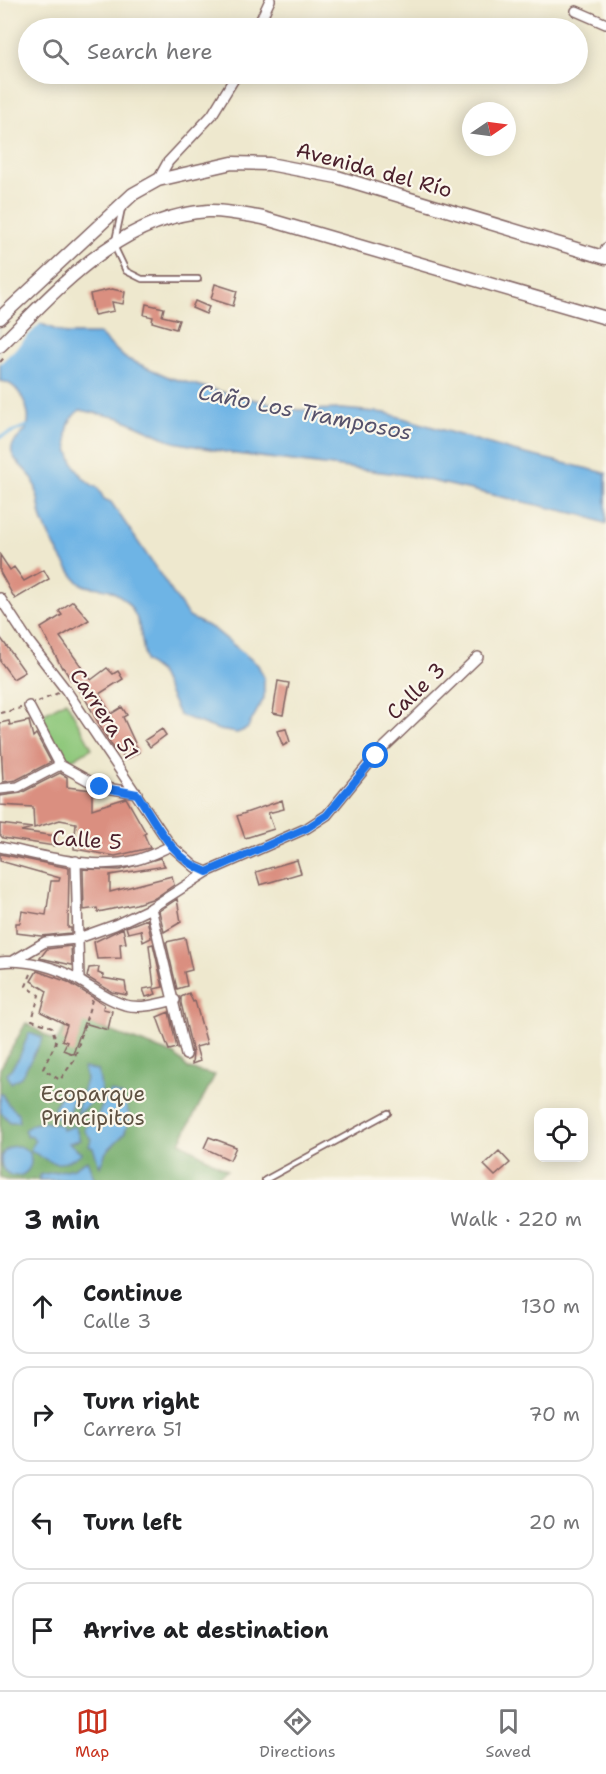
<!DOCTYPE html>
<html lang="en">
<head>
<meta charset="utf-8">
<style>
	:root { --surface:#fff; --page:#f2f2f2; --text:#202124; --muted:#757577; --line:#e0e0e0; --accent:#c8321e }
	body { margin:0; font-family:"Shantell Sans",sans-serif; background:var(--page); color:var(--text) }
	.controls { position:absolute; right:18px; bottom:18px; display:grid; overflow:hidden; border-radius:12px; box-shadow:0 3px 15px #0003 }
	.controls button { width:54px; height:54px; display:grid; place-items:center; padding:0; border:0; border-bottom:2px solid var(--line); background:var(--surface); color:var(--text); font:30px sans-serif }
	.compass { position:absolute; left:462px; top:102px; width:54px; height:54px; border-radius:50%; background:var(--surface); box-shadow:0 3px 15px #0003; rotate:77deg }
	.stop { position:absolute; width:18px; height:18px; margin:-14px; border:4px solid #1a73e8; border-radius:50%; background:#fff }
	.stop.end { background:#1a73e8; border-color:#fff; box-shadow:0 2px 6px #0008 }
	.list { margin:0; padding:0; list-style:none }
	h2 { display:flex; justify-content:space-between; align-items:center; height:78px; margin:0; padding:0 24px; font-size:26px }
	h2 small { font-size:20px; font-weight:400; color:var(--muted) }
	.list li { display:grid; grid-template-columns:39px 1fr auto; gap:18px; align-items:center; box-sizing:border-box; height:96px; margin:0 12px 12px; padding:0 12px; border:2px solid var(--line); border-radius:18px }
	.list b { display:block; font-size:22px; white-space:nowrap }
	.list p { margin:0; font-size:20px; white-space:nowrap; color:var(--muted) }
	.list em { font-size:20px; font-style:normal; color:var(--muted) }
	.icon { flex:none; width:33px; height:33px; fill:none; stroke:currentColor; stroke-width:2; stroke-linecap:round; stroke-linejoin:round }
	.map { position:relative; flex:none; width:606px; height:1180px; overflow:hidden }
	.search { position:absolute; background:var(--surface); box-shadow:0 3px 15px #0003; left:18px; right:18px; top:18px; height:66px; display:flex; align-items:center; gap:15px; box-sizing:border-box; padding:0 21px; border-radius:33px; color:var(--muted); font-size:22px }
	.sheet { height:510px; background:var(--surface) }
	nav { display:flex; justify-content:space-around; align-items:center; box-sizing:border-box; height:84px; border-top:2px solid var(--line); background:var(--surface); font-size:16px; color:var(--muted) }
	nav a { display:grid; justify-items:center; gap:3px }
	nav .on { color:var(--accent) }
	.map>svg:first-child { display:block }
</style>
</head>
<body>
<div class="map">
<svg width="606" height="1180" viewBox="0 0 606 1180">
	<rect width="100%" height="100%" fill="#fbf7ec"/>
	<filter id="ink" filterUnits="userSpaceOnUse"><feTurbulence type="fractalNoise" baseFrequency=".0167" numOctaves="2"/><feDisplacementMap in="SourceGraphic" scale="12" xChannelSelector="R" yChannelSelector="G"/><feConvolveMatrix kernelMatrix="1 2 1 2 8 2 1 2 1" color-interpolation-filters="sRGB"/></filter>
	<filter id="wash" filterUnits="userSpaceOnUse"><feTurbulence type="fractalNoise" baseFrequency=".008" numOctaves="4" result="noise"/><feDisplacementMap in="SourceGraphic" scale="24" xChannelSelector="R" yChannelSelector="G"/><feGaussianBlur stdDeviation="1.35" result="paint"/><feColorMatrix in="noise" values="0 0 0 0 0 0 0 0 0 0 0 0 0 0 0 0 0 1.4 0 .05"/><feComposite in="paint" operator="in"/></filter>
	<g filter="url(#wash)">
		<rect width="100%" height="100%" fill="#eee8ce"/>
		<path fill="#8fc87b" stroke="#6c7453" stroke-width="1.5" d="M 66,701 L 92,748 L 65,764 L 39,716 Z"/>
		<path fill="#73ac6b" stroke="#5e664b" stroke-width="1.5" d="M 71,1017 L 175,1055 L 189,1069 L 215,1075 L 180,1142 L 227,1170 L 212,1180 L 6,1180 L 0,1177 L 0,1069 L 26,1023 L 56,1042 Z"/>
		<path fill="#6eb4e5" stroke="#5c6a88" stroke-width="1.5" d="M 0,307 L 66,334 L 99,334 L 125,358 L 171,378 L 222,392 L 298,410 L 342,409 L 386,413 L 513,451 L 606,473 L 606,524 L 586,516 L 405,475 L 236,454 L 174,442 L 120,418 L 80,410 C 53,428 72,478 98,488 L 104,499 L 111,502 L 189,617 L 214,629 L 258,665 L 264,678 L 264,698 L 247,729 L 237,733 L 219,730 L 179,715 L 159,672 L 145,661 C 141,633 140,605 112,591 C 103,586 89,589 81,584 C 70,576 49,537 43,522 C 38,509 39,490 32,478 C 26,469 16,464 12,453 C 9,441 23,437 27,427 C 33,410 18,382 0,381 Z
			M 29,1033 L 43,1038 L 21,1077 L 11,1083 L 7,1074 L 19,1058 Z
			M 83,1068 L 98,1070 L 102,1093 L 76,1115 L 86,1079 Z
			M 64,1091 L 75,1092 C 74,1103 68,1110 66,1121 L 55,1117 L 54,1107 Z
			M 110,1091 L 123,1096 L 130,1118 L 124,1134 L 106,1152 L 100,1167 L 93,1148 L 89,1146 L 91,1139 L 84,1130 L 90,1121 L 97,1116 Z
			M 0,1094 L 3,1094 L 7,1103 L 18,1113 L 19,1122 L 10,1122 L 0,1111 Z
			M 44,1122 L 61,1125 L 62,1130 L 75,1126 L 80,1140 L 69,1143 L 82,1153 C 59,1170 52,1164 30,1150 L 35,1141 L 32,1136 L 27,1137 L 24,1130 L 33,1124 Z
			M1 1161a15 15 0 1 1 30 0a15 15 0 1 1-30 0Z
			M 87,1160 L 95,1180 L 39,1180 L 40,1175 L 74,1168 Z"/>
		<path fill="#eee8ce" d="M 0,304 L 43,321 L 0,364 Z"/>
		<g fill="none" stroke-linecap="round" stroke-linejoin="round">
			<path stroke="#6eb4e5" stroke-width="3" d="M 0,437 L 27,426"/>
		</g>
		<g id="blocks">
			<path fill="#da8f80" d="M 215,284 L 237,291 L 233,306 L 211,299 Z
				M 112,289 L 125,292 L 123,304 L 112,302 L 114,311 L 94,315 L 90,294 Z
				M 195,301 L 209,307 L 206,314 L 192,308 Z
				M 146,304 L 164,308 L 162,316 L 179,320 L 176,329 L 152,322 L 153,317 L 144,315 Z
				M 0,555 L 10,570 L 14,567 L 24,581 L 44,570 L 49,579 L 15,599 L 0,572 Z
				M 73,601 L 89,620 L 60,637 L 91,680 L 107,668 L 113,674 L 118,671 L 123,679 L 99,694 L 111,714 L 122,707 L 127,715 L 123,717 L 139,752 L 126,760 L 120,750 L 116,752 L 104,733 L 74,678 L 71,680 L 63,667 L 62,668 L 41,628 L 62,615 L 59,611 Z
				M 0,637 L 25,672 L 13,679 L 0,661 Z
				M 278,681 L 289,683 L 283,715 L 273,713 Z
				M 9,721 L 10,725 L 29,721 L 33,737 L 36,734 L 51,762 L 16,780 L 3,782 L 0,723 Z
				M 162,729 L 166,735 L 150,747 L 145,740 Z
				M 286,729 L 290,742 L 283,746 L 277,731 Z
				M 60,773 L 67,777 L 67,787 L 92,790 L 92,809 L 126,798 L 146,833 L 144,834 L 150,848 L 115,856 L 74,849 L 76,823 L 60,820 L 34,828 L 33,807 L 0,805 L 0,796 L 21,793 Z
				M 282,800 L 284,809 L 268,813 L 274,829 L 245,838 L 237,816 Z
				M 0,824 L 32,828 L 21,831 L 55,836 L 54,846 L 3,838 L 0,835 Z
				M 0,854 L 69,868 L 68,928 L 71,928 L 71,933 L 41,936 L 16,933 L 16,923 L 20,923 L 22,911 L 46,915 L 51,881 L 59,881 L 60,878 L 0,861 Z
				M 160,858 L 165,866 L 110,875 L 110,892 L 172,876 L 174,885 L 155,898 L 136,904 L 98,912 L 97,908 L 84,910 L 83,869 L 120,870 Z
				M 297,860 L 301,873 L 260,885 L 256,872 Z
				M 177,899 L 181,922 L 164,932 L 159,911 Z
				M 147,919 L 151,938 L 143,942 L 141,930 L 128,933 L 126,927 Z
				M 123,928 L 126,943 L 120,944 L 121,958 L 97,959 L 94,942 Z
				M 185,938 L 192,970 L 184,972 L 187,986 L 177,989 L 166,942 Z
				M 153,944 L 163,987 L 154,989 L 156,994 L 146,997 L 143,989 L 154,987 L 149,945 Z
				M 71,946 L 72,965 L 40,958 L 47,949 Z
				M 99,967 L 98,973 L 103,975 L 103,978 L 125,982 L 127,995 L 112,992 L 87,977 L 89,968 Z
				M 37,971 L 68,982 L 104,1004 L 103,1009 L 112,1011 L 108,1030 L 84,1023 L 73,1054 L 63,1050 L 67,1042 L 62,1040 L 67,1025 L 41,1012 L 47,991 L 31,981 Z
				M 189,993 L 193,1002 L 195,1001 L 207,1044 L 196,1047 L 200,1061 L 192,1064 L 193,1053 L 181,1003 L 181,997 Z
				M 169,1012 L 177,1048 L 169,1050 L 157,1017 Z
				M 209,1137 L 236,1147 L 230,1160 L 204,1148 Z
				M 499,1151 L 510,1163 L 495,1176 L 484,1165 Z"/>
		</g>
	</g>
	<g filter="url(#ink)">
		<use href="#blocks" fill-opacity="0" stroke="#836564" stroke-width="1.5"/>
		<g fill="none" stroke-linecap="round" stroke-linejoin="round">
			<g stroke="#836564" stroke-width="8">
				<path id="lane" d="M 122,208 L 115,241 L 116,250 L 126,271 L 142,279 L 198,279
					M 265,1180 L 388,1113"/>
			</g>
			<g stroke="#836564" stroke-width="12">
				<path id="street" d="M 576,11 L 606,24
					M 257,28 L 270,0
					M 158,180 L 168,162 L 212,115 L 237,74
					M 603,257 L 606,248
					M 0,598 L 29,642 L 66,690 L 171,846 L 195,867 L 207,872
					M 29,706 L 60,765 L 100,787 L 137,793
					M 0,789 L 18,787 L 60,765
					M 0,847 C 42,855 92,871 136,860 C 148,857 159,851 171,846
					M 76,861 L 79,980
					M 151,908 L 186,1055
					M 13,961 L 45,942 L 76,939 L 115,925 L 151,908 L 207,872 L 307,828 L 327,815 L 376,755 L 478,657
					M 0,962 C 26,959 58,967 80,981 C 95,990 108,1000 125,1005 C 142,1009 158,1004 175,1000"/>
			</g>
			<g stroke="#836564" stroke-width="15">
				<path id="secondary" d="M 0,318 L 133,194 L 158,180 L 232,163 L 269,164 L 337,177 L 606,258
					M 0,346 C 59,288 119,217 208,211 C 225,210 245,215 263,218 L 606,318"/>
			</g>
			<path stroke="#836564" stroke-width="2" stroke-dasharray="4.5 4.5" stroke-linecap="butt" d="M 0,362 L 6,356
				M 38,702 L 58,693
				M 0,713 L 21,708
				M 31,974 L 26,986 L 39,995 L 32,1020 L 52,1027 L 56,1042 L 43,1069 L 60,1080 L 74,1060 L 92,1000"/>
			<use href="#lane" stroke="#fff" stroke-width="4.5"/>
			<use href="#street" stroke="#fff" stroke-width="9"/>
			<use href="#secondary" stroke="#fff" stroke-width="12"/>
		</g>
	</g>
	<g fill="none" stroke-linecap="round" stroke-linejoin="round" filter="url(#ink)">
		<path stroke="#1a73e8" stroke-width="8" d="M 100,787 L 137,794 C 156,823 172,859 207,872 L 307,828 L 327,815 L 376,756"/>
	</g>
	<g text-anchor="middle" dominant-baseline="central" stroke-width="4.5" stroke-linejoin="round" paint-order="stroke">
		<g font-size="21" fill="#4a1f2b" stroke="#fbf7ec">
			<text transform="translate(374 170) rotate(15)">Avenida del Río</text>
			<text transform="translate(416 691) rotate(-44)">Calle 3</text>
			<text transform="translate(104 714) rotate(56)">Carrera 51</text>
			<text transform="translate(87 840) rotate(4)">Calle 5</text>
		</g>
		<g font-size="21" fill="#5f5243" stroke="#fbf7ec">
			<text x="93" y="1094">Ecoparque<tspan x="93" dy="24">Principitos</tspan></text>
		</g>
		<g font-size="22" font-style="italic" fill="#57536c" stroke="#fbf7ec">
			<text transform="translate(305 412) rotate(11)">Caño Los Tramposos</text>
		</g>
	</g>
</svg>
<div class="controls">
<button><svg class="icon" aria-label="locate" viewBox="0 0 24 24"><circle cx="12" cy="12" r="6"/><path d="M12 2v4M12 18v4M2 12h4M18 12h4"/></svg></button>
</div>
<svg class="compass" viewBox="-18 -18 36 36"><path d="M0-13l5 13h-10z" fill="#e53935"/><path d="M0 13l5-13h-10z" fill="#757577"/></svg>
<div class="stop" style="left:376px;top:756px"></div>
<div class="stop end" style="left:100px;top:787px"></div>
<div class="search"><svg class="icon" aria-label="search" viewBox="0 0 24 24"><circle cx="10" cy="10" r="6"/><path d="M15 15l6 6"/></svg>Search here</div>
</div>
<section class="sheet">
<h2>3 min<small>Walk · 220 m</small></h2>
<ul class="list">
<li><svg class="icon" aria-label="ahead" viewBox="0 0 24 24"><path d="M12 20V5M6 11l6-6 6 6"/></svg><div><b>Continue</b><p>Calle 3</p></div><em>130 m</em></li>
<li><svg class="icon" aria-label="right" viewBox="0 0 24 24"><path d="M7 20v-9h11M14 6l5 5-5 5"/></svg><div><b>Turn right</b><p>Carrera 51</p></div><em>70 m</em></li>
<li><svg class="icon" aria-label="left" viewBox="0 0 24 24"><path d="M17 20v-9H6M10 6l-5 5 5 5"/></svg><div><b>Turn left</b></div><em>20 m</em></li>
<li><svg class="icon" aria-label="arrive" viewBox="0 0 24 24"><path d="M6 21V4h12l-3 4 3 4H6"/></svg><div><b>Arrive at destination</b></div></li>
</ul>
</section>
<nav>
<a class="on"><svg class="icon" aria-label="map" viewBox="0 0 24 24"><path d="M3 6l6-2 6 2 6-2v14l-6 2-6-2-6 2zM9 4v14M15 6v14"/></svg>Map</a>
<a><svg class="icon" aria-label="directions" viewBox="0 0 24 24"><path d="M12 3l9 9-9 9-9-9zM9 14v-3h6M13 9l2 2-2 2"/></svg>Directions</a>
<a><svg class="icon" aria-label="saved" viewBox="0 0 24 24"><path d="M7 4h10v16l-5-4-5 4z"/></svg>Saved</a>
</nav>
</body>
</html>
